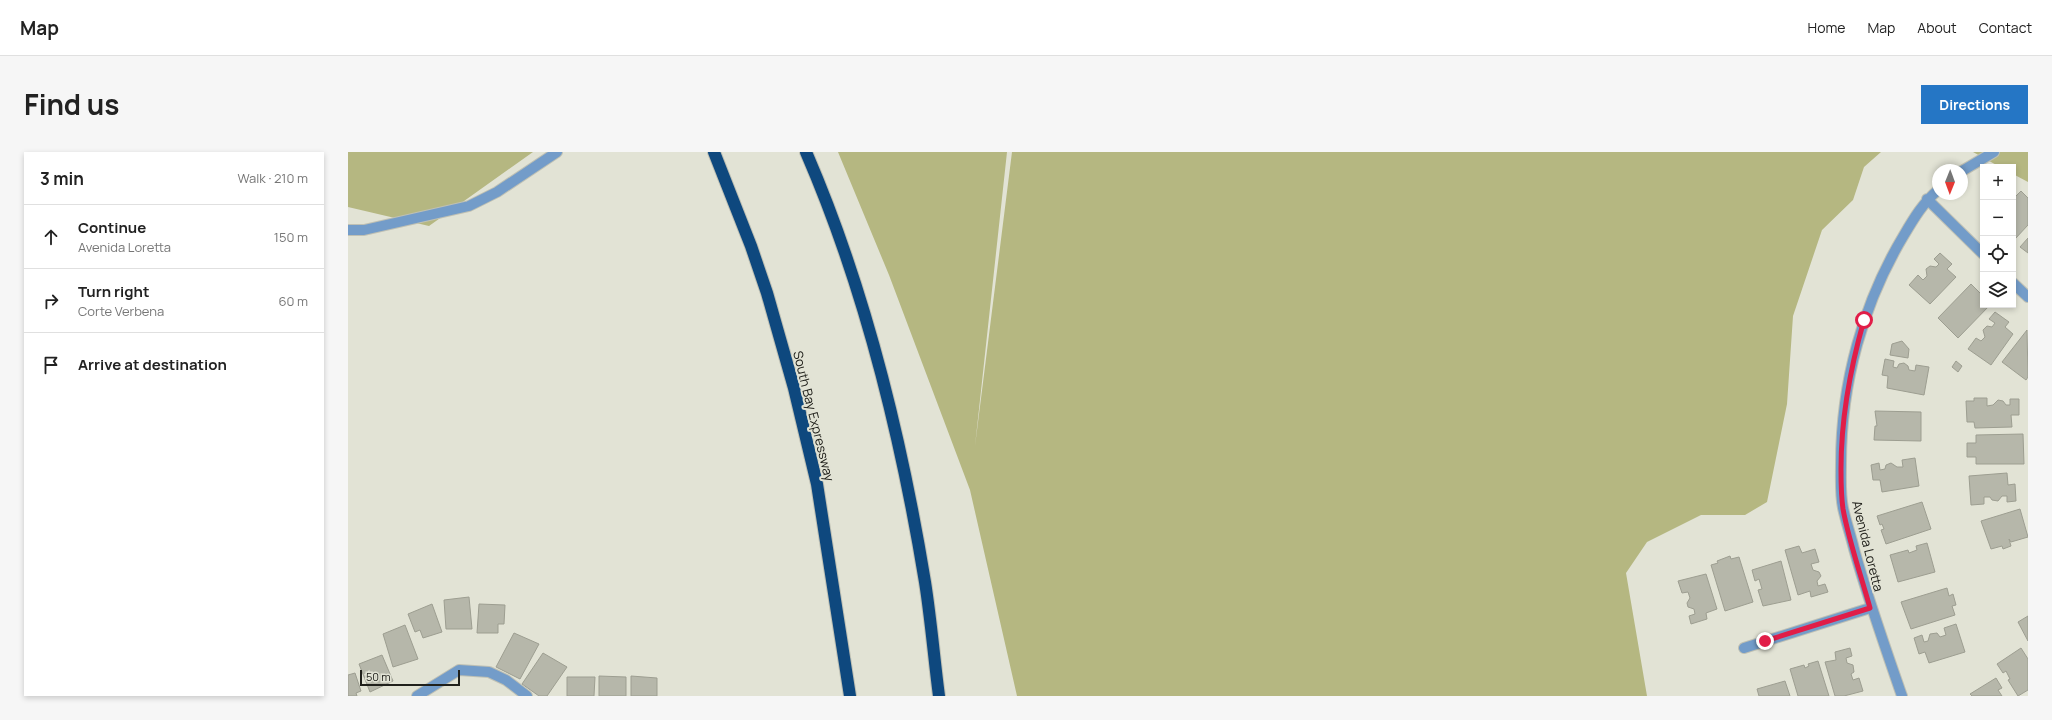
<!DOCTYPE html>
<html lang="en">
<head>
<meta charset="utf-8">
<style>
	:root { --surface:#fff; --page:#f6f6f6; --text:#222; --muted:#767676; --line:#e0e0e0; --accent:#2576c5 }
	body { margin:0; font-family:Manrope,sans-serif; background:var(--page); color:var(--text) }
	.controls { position:absolute; right:12px; top:12px; display:grid; overflow:hidden; border-radius:0px; box-shadow:0 2px 6px #0003 }
	.controls button { width:36px; height:36px; display:grid; place-items:center; padding:0; border:0; border-bottom:1px solid var(--line); background:var(--surface); color:var(--text); font:20px sans-serif }
	.compass { position:absolute; left:1584px; top:12px; width:36px; height:36px; border-radius:50%; background:var(--surface); box-shadow:0 2px 6px #0003; rotate:181deg }
	.scale { position:absolute; left:12px; bottom:10px; width:100px; box-sizing:border-box; padding-left:4px; border:2px solid #20201b; border-top:0; font-size:11px; line-height:14px; white-space:nowrap; color:#20201b; -webkit-text-stroke:3px #e2e3d5; paint-order:stroke }
	.stop { position:absolute; width:12px; height:12px; margin:-9px; border:3px solid #e11d48; border-radius:50%; background:#fff }
	.stop.end { background:#e11d48; border-color:#fff; box-shadow:0 1px 4px #0008 }
	.list { margin:0; padding:0; list-style:none }
	h2 { display:flex; justify-content:space-between; align-items:center; height:52px; margin:0; padding:0 16px; font-size:17px }
	h2 small { font-size:13px; font-weight:400; color:var(--muted) }
	.list li { display:grid; grid-template-columns:26px 1fr auto; gap:12px; align-items:center; box-sizing:border-box; height:64px; padding:0 16px; border-top:1px solid var(--line) }
	.list b { display:block; font-size:15px; white-space:nowrap }
	.list p { margin:0; font-size:13px; white-space:nowrap; color:var(--muted) }
	.list em { font-size:13px; font-style:normal; color:var(--muted) }
	.icon { flex:none; width:22px; height:22px; fill:none; stroke:currentColor; stroke-width:2; stroke-linecap:round; stroke-linejoin:round }
	.map { position:relative; flex:none; width:1680px; height:544px; overflow:hidden; border-radius:0px }
	header { display:flex; align-items:center; gap:24px; box-sizing:border-box; height:56px; padding:0 20px; background:var(--surface); border-bottom:1px solid var(--line) }
	header strong { font-size:19px }
	nav { display:flex; gap:22px; margin-inline-start:auto; font-size:14px }
	.intro { display:flex; align-items:center; justify-content:space-between; box-sizing:border-box; height:96px; padding:0 24px }
	h1 { margin:0; font-size:28px }
	.button { padding:10px 18px; border-radius:0px; background:var(--accent); color:#fff; font-size:14px; font-weight:700 }
	main { display:flex; gap:24px; padding:0 24px }
	aside { flex:1; background:var(--surface); border-radius:0px; box-shadow:0 2px 6px #0003 }
	.map>svg:first-child { display:block }
</style>
</head>
<body>
<header>
<strong>Map</strong>
<nav><a>Home</a><a>Map</a><a>About</a><a>Contact</a></nav>
</header>
<div class="intro"><h1>Find us</h1><a class="button">Directions</a></div>
<main>
<aside>
<h2>3 min<small>Walk · 210 m</small></h2>
<ul class="list">
<li><svg class="icon" aria-label="ahead" viewBox="0 0 24 24"><path d="M12 20V5M6 11l6-6 6 6"/></svg><div><b>Continue</b><p>Avenida Loretta</p></div><em>150 m</em></li>
<li><svg class="icon" aria-label="right" viewBox="0 0 24 24"><path d="M7 20v-9h11M14 6l5 5-5 5"/></svg><div><b>Turn right</b><p>Corte Verbena</p></div><em>60 m</em></li>
<li><svg class="icon" aria-label="arrive" viewBox="0 0 24 24"><path d="M6 21V4h12l-3 4 3 4H6"/></svg><div><b>Arrive at destination</b></div></li>
</ul>
</aside>
<div class="map">
<svg width="1680" height="544" viewBox="0 0 1680 544">
	<rect width="100%" height="100%" fill="#e2e3d5"/>
	<path fill="#b5b781" d="M 0,0 L 185,0 L 81,74 L 0,55 Z
		M 490,0 L 659,0 L 627,294 L 664,0 L 1533,0 L 1516,15 L 1505,48 L 1474,78 L 1445,164 L 1439,252 L 1419,350 L 1397,363 L 1353,363 L 1299,390 L 1278,421 L 1299,544 L 669,544 L 622,338 L 541,123 Z
		M 1625,0 L 1680,0 L 1680,30 L 1665,22 L 1665,15 L 1652,15 Z"/>
	<path fill="#b6b7aa" stroke="#9d9e91" d="M 1673,39 L 1680,46 L 1680,73 L 1667,87 L 1665,85 L 1665,52 L 1667,49 L 1665,47 Z
		M 1680,86 L 1680,101 L 1672,95 Z
		M 1592,101 L 1604,112 L 1599,117 L 1608,125 L 1582,152 L 1561,133 L 1570,123 L 1575,128 L 1579,124 L 1578,117 L 1582,114 L 1588,115 L 1591,112 L 1586,107 Z
		M 1623,132 L 1635,144 L 1635,153 L 1642,153 L 1610,186 L 1590,166 Z
		M 1647,160 L 1661,170 L 1657,175 L 1665,182 L 1643,213 L 1620,197 L 1628,186 L 1633,189 L 1637,185 L 1635,178 L 1639,174 L 1644,175 L 1647,171 L 1641,167 Z
		M 1679,178 L 1680,225 L 1678,228 L 1654,210 Z
		M 1554,189 L 1561,197 L 1560,206 L 1542,203 L 1544,192 Z
		M 1537,207 L 1546,209 L 1545,215 L 1549,216 L 1551,212 L 1556,211 L 1560,214 L 1561,218 L 1567,219 L 1568,213 L 1581,215 L 1576,243 L 1539,236 L 1540,224 L 1534,223 Z
		M 1608,209 L 1614,214 L 1610,220 L 1604,215 Z
		M 1626,246 L 1639,246 L 1639,254 L 1645,253 L 1650,248 L 1655,249 L 1658,253 L 1662,253 L 1662,247 L 1671,247 L 1671,263 L 1663,263 L 1664,275 L 1627,276 L 1626,270 L 1619,270 L 1618,249 L 1626,249 Z
		M 1527,259 L 1573,260 L 1573,289 L 1526,288 L 1527,274 L 1529,274 Z
		M 1675,282 L 1676,312 L 1628,312 L 1628,305 L 1619,305 L 1619,291 L 1628,291 L 1628,283 Z
		M 1567,306 L 1571,334 L 1534,340 L 1532,328 L 1525,328 L 1523,313 L 1531,311 L 1532,318 L 1537,317 L 1538,313 L 1543,311 L 1549,315 L 1555,315 L 1554,308 Z
		M 1659,321 L 1660,333 L 1667,332 L 1668,349 L 1659,350 L 1659,344 L 1654,344 L 1650,349 L 1644,348 L 1642,345 L 1636,345 L 1636,352 L 1623,353 L 1621,324 Z
		M 1574,350 L 1583,377 L 1538,392 L 1533,378 L 1536,377 L 1534,372 L 1532,373 L 1529,364 Z
		M 1672,357 L 1680,385 L 1663,390 L 1661,387 L 1663,394 L 1655,397 L 1654,394 L 1643,397 L 1633,369 Z
		M 1579,391 L 1587,420 L 1550,430 L 1542,403 L 1560,398 L 1561,401 L 1569,398 L 1568,394 Z
		M 1451,394 L 1454,401 L 1467,397 L 1471,410 L 1463,412 L 1465,418 L 1471,420 L 1473,424 L 1469,429 L 1470,434 L 1477,432 L 1480,440 L 1463,445 L 1462,439 L 1450,443 L 1437,398 Z
		M 1382,404 L 1383,407 L 1391,405 L 1405,450 L 1377,459 L 1363,413 L 1370,411 L 1369,409 Z
		M 1433,409 L 1443,448 L 1415,454 L 1410,438 L 1414,437 L 1411,427 L 1407,429 L 1404,418 Z
		M 1358,422 L 1369,457 L 1358,461 L 1359,467 L 1343,472 L 1341,464 L 1347,462 L 1346,457 L 1340,455 L 1339,451 L 1342,446 L 1340,440 L 1334,441 L 1330,429 Z
		M 1599,436 L 1601,444 L 1605,442 L 1608,453 L 1604,454 L 1607,463 L 1563,477 L 1553,450 Z
		M 121,445 L 124,477 L 98,477 L 96,448 Z
		M 84,452 L 94,480 L 75,486 L 72,478 L 67,480 L 60,462 Z
		M 131,452 L 157,453 L 156,472 L 150,472 L 150,481 L 129,481 Z
		M 1680,464 L 1680,489 L 1670,470 Z
		M 1608,472 L 1617,500 L 1581,511 L 1577,500 L 1571,502 L 1566,486 L 1574,483 L 1576,490 L 1580,489 L 1582,482 L 1589,481 L 1592,485 L 1598,483 L 1596,476 Z
		M 57,473 L 70,507 L 45,515 L 35,482 Z
		M 166,481 L 191,492 L 172,527 L 148,515 Z
		M 1502,496 L 1504,504 L 1498,506 L 1499,511 L 1505,513 L 1506,520 L 1503,522 L 1505,528 L 1511,526 L 1515,539 L 1496,544 L 1487,544 L 1477,510 L 1488,508 L 1487,500 Z
		M 1673,496 L 1680,507 L 1680,538 L 1670,544 L 1660,528 L 1662,527 L 1658,519 L 1655,521 L 1649,512 Z
		M 195,501 L 219,515 L 199,544 L 191,544 L 174,532 Z
		M 34,503 L 45,529 L 22,540 L 11,512 Z
		M 1470,509 L 1481,544 L 1450,544 L 1442,517 L 1456,513 L 1457,516 L 1461,514 L 1460,512 Z
		M 7,521 L 13,539 L 8,541 L 9,544 L 0,544 L 0,523 Z
		M 251,524 L 278,525 L 278,544 L 251,544 Z
		M 283,524 L 309,526 L 309,544 L 283,544 Z
		M 219,525 L 247,525 L 246,544 L 219,544 Z
		M 1648,526 L 1654,536 L 1650,538 L 1654,544 L 1624,544 L 1622,542 Z
		M 1437,529 L 1442,544 L 1411,544 L 1409,537 Z"/>
	<g fill="none" stroke-linecap="round" stroke-linejoin="round">
		<g stroke="#bfc0b4" stroke-width="12">
			<path id="street" d="M 1614,19 L 1646,0
				M 1579,47 L 1635,102
				M 0,78 L 16,78 L 121,54 L 149,40 L 209,0
				M 1665,131 L 1680,145
				M 1396,496 L 1522,456
				M 69,544 L 111,518 L 141,520 L 158,528 L 179,544
				M 1554,544 C 1537,495 1520,447 1506,397 C 1503,384 1498,370 1495,356 C 1492,342 1493,326 1493,311 C 1493,231 1515,151 1556,83 C 1566,66 1575,51 1590,38"/>
		</g>
		<g stroke="#bfc0b4" stroke-width="14">
			<path id="highway" d="M 366,0 L 403,94 L 419,141 L 446,236 L 469,332 L 502,544
				M 458,0 C 517,136 553,284 577,430 C 583,468 586,506 591,544"/>
		</g>
		<use href="#street" stroke="#739cc9" stroke-width="10"/>
		<use href="#highway" stroke="#0e487e" stroke-width="12"/>
	</g>
	<g fill="none" stroke-linecap="round" stroke-linejoin="round">
		<path stroke="#e11d48" stroke-width="5" d="M 1417,489 L 1522,456 C 1513,423 1501,390 1495,357 C 1493,344 1493,330 1493,317 C 1493,266 1502,217 1516,168"/>
	</g>
	<g text-anchor="middle" dominant-baseline="central" stroke-width="4" stroke-linejoin="round" paint-order="stroke">
		<g font-size="13" fill="#20201b" stroke="#e2e3d5">
			<text transform="translate(466 264) rotate(76)">South Bay Expressway</text>
			<text transform="translate(1520 394) rotate(76)">Avenida Loretta</text>
		</g>
	</g>
</svg>
<div class="controls">
<button>+</button>
<button>−</button>
<button><svg class="icon" aria-label="locate" viewBox="0 0 24 24"><circle cx="12" cy="12" r="6"/><path d="M12 2v4M12 18v4M2 12h4M18 12h4"/></svg></button>
<button><svg class="icon" aria-label="layers" viewBox="0 0 24 24"><path d="M12 4l9 5-9 5-9-5zM3 14l9 5 9-5"/></svg></button>
</div>
<svg class="compass" viewBox="-18 -18 36 36"><path d="M0-13l5 13h-10z" fill="#e53935"/><path d="M0 13l5-13h-10z" fill="#767676"/></svg>
<div class="scale">50 m</div>
<div class="stop" style="left:1516px;top:168px"></div>
<div class="stop end" style="left:1417px;top:489px"></div>
</div>
</main>
</body>
</html>
